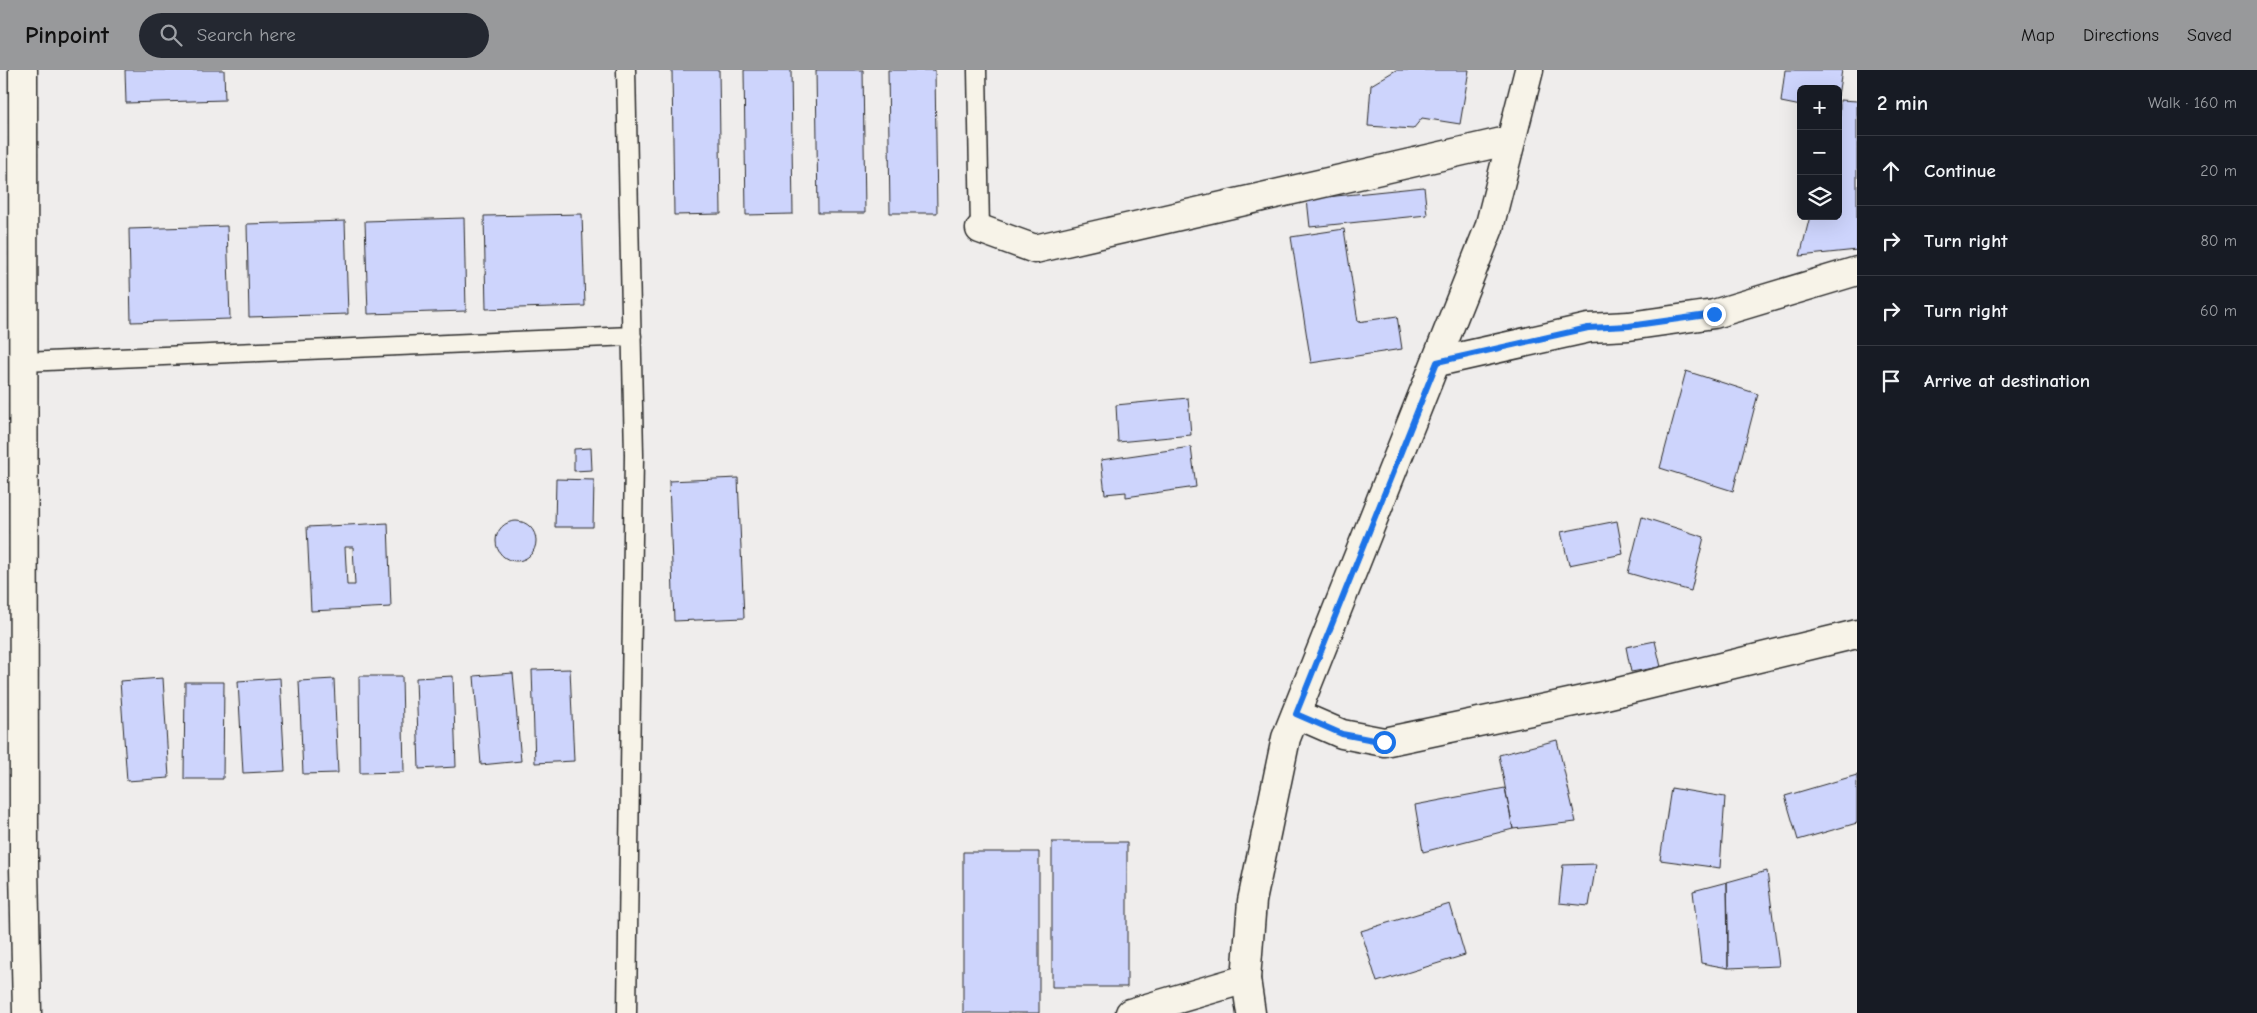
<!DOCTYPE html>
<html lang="en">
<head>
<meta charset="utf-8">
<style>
	:root { --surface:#171b24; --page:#242831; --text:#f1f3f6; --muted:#9ea1a6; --line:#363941; --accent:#98999b }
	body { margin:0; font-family:"Comic Neue",sans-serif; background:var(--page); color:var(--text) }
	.controls { position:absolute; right:15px; top:15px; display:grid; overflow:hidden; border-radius:8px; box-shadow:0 5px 20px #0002 }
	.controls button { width:45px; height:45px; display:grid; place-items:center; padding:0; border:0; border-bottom:1px solid var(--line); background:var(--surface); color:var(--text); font:25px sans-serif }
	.stop { position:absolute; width:15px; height:15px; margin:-11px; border:4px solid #1a73e8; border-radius:50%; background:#fff }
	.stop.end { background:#1a73e8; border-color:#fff; box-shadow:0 1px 5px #0008 }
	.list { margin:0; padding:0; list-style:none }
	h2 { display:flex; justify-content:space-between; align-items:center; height:65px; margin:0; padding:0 20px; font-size:21px }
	h2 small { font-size:16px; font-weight:400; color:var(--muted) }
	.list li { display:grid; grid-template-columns:32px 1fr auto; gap:15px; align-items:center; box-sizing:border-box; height:70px; padding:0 20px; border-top:1px solid var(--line) }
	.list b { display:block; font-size:19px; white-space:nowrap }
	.list em { font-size:16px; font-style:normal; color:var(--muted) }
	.icon { flex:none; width:28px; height:28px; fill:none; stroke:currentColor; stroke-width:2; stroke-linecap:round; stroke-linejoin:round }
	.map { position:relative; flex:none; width:1857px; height:943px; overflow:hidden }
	header { display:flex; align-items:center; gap:30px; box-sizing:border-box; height:70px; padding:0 25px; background:var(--accent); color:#111 }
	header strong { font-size:24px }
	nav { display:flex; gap:28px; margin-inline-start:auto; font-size:18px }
	.search { width:350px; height:45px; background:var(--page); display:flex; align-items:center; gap:12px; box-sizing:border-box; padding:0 18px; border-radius:28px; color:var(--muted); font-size:19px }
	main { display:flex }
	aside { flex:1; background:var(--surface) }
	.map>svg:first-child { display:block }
</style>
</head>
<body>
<header>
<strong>Pinpoint</strong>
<div class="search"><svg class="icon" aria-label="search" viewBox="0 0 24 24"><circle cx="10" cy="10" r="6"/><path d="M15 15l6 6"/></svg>Search here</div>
<nav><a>Map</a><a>Directions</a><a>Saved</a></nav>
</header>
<main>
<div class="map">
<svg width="1857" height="943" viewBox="0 0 1857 943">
	<rect width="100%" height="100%" fill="#efedec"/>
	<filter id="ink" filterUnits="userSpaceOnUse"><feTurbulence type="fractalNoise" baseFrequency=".02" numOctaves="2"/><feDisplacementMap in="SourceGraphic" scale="10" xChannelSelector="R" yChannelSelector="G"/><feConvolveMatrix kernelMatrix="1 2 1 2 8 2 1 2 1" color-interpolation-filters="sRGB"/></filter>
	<g filter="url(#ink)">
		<path fill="#cdd4fc" stroke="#2b2b2b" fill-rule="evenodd" d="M 125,0 L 224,0 L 225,30 L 126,33 Z
			M 672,0 L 719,0 L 721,144 L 674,145 Z
			M 744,0 L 791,0 L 793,144 L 746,145 Z
			M 816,0 L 863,0 L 865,143 L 818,143 Z
			M 888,0 L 935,0 L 937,143 L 890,143 Z
			M 1396,0 L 1469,0 L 1460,54 L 1422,48 L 1413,59 L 1368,56 L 1371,15 Z
			M 1785,0 L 1842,0 L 1838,26 L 1838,19 L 1801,19 L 1801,36 L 1781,32 Z
			M 1840,30 L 1857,31 L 1857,180 L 1800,186 L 1810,146 L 1838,146 Z
			M 1424,117 L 1427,145 L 1310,157 L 1307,129 Z
			M 582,144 L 585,236 L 486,239 L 484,146 Z
			M 464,148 L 466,241 L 368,244 L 365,151 Z
			M 345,151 L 348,244 L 249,247 L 247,154 Z
			M 227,156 L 230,249 L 131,252 L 129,159 Z
			M 1344,159 L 1358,252 L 1397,246 L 1402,279 L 1311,293 L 1291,167 Z
			M 1686,301 L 1758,324 L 1733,421 L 1660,398 Z
			M 1188,328 L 1191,365 L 1118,372 L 1116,335 Z
			M 1191,377 L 1196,417 L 1126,427 L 1126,422 L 1105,424 L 1101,390 Z
			M 591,378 L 592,400 L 574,401 L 574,379 Z
			M 738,408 L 744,548 L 674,551 L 669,411 Z
			M 556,409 L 594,410 L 593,457 L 555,457 Z
			M 1642,447 L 1704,467 L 1691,521 L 1628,503 Z
			M 1617,451 L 1623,484 L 1569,495 L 1561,462 Z
			M496 471a20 20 0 1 1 40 0a20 20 0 1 1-40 0Z
			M 388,453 L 391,537 L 311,541 L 307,457 ZM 345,477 L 353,477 L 355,515 L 347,515 Z
			M 1655,571 L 1661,597 L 1631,602 L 1626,577 Z
			M 570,599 L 574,691 L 535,693 L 532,600 Z
			M 513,603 L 521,691 L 481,695 L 474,606 Z
			M 359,606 L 402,606 L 404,702 L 360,703 Z
			M 453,606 L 456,697 L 419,699 L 416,608 Z
			M 163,608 L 169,708 L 127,711 L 120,611 Z
			M 280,608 L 285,701 L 243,703 L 238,611 Z
			M 334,609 L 338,703 L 303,704 L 299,611 Z
			M 185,612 L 224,612 L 223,709 L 184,709 Z
			M 1557,670 L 1576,752 L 1513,759 L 1499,685 Z
			M 1857,705 L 1857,753 L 1798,770 L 1785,726 Z
			M 1505,718 L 1513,759 L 1423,782 L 1415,735 Z
			M 1671,718 L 1725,727 L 1720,798 L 1660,790 Z
			M 1052,772 L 1127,772 L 1127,917 L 1052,917 Z
			M 963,782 L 1039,782 L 1039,943 L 963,943 Z
			M 1596,794 L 1589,836 L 1559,833 L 1563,795 Z
			M 1767,801 L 1779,896 L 1728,898 L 1727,812 Z
			M 1727,812 L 1728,854 L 1728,898 L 1701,893 L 1693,821 Z
			M 1450,834 L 1465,885 L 1377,912 L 1361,861 Z"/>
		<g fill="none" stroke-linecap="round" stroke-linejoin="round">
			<g stroke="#2b2b2b" stroke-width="21">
				<path id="service" d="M 626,0 L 634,385 L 627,943
					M 977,0 L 980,159
					M 24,292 L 632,266"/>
			</g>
			<g stroke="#2b2b2b" stroke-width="31">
				<path id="minor" d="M 23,0 L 24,797 L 27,943
					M 980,159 L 1035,179 L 1511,70
					M 1437,292 L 1589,258 L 1629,256 L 1714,244 L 1857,201
					M 1296,644 L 1342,664 L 1384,672 L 1602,626 L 1857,564
					M 1130,943 L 1246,909"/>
			</g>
			<g stroke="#2b2b2b" stroke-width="31">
				<path id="tertiary" d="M 1251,943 L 1246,909 L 1252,831 L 1286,668 L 1489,158 L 1529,0"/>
			</g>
			<use href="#service" stroke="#f7f3e8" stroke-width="18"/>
			<use href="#minor" stroke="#f7f3e8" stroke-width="28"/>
			<use href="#tertiary" stroke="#f7f3e8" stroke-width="28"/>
		</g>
	</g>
	<g fill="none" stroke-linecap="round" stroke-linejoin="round" filter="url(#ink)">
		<path stroke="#1a73e8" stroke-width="6" d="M 1384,672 L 1342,664 L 1296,644 L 1437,292 L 1588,258 L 1629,256 L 1714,244"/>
	</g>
</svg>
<div class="controls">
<button>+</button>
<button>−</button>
<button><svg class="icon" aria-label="layers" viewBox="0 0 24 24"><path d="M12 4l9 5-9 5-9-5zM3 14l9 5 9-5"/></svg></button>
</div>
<div class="stop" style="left:1384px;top:672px"></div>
<div class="stop end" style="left:1714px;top:244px"></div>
</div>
<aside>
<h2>2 min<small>Walk · 160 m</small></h2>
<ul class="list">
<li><svg class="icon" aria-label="ahead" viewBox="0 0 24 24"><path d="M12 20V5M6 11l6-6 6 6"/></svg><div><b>Continue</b></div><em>20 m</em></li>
<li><svg class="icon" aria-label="right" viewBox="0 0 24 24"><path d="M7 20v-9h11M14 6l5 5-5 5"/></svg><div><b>Turn right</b></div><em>80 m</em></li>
<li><svg class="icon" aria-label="right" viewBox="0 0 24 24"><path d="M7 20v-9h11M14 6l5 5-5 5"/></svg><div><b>Turn right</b></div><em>60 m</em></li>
<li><svg class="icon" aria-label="arrive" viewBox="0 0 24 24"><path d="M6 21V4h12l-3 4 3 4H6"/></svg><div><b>Arrive at destination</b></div></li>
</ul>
</aside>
</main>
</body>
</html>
